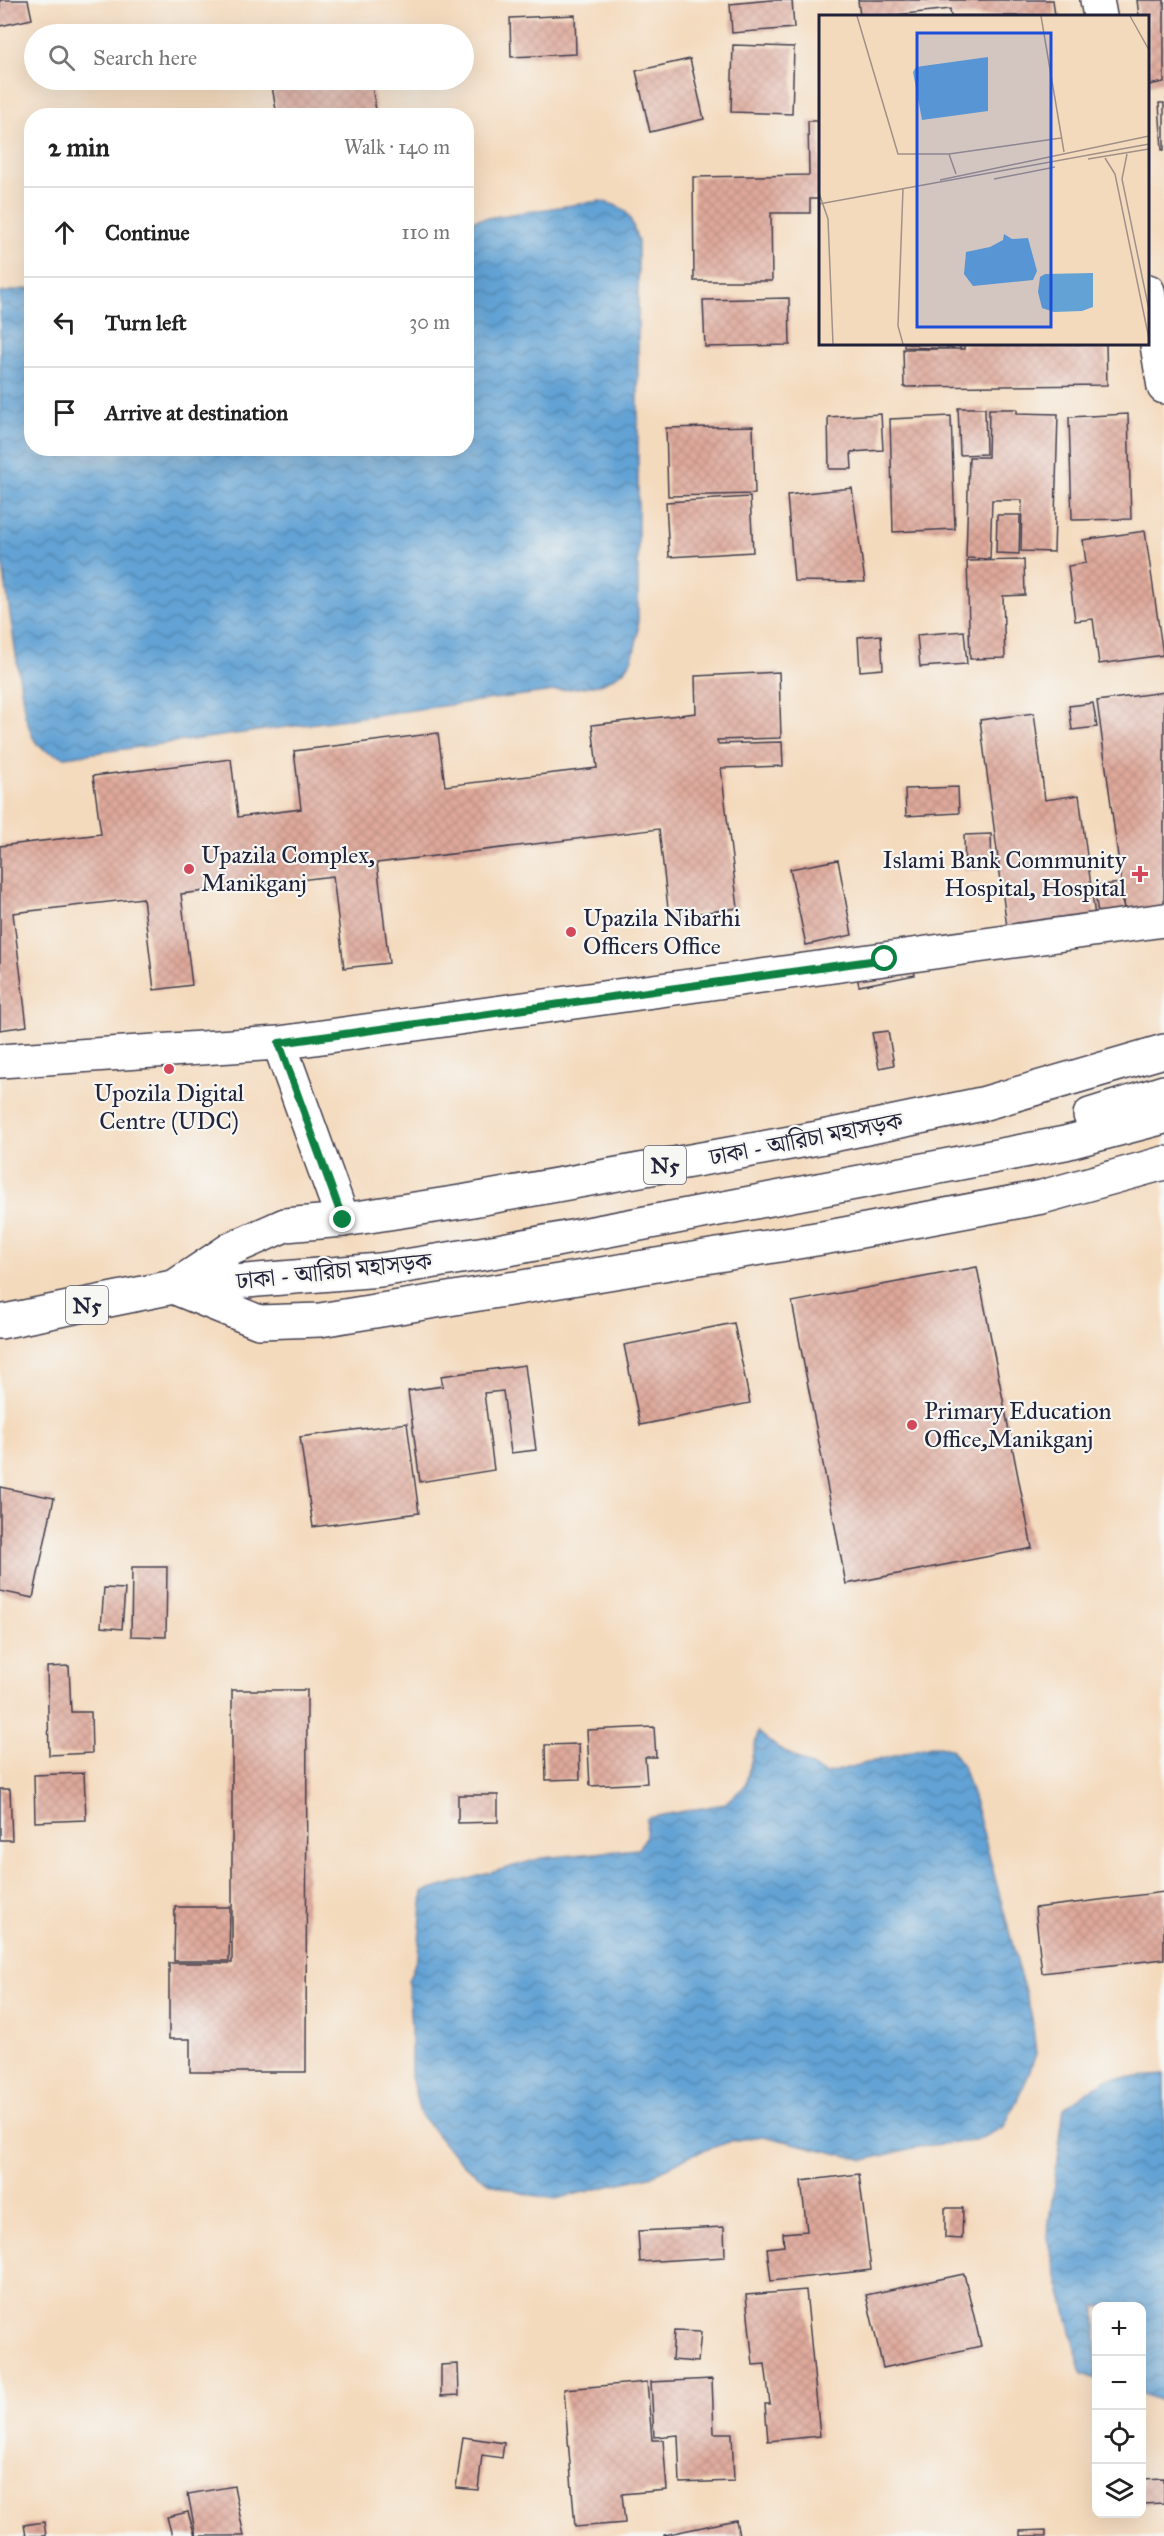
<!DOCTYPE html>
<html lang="en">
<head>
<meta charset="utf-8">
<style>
	:root { --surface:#fff; --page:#f6f6f6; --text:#222; --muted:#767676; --line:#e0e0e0 }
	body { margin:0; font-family:"IM FELL Great Primer","Noto Serif Bengali",serif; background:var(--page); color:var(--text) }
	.controls { position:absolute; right:18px; bottom:18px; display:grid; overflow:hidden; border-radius:12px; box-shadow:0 6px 24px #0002 }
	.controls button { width:54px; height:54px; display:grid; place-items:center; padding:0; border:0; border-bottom:2px solid var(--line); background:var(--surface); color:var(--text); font:30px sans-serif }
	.stop { position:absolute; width:18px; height:18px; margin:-14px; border:4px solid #0b8043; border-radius:50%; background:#fff }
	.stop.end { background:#0b8043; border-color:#fff; box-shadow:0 2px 6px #0008 }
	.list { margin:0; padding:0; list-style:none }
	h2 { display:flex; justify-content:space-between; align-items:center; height:78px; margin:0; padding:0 24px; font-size:26px }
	h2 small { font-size:20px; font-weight:400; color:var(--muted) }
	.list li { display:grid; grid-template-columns:39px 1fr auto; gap:18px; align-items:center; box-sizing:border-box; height:90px; padding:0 24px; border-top:2px solid var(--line) }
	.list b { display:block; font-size:22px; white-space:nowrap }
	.list em { font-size:20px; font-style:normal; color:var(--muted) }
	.icon { flex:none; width:33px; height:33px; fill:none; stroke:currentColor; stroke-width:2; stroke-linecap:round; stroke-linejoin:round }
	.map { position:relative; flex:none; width:1164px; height:2536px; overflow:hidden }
	.search { position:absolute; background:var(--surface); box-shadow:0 6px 24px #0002; left:24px; top:24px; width:450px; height:66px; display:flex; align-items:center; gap:15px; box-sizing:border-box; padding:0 21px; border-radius:33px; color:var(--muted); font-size:22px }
	.panel { position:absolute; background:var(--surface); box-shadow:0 6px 24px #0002; left:24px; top:108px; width:450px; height:348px; border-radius:24px }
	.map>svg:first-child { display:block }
</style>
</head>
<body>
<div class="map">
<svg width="1164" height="2536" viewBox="0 0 1164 2536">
	<defs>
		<pattern id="water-waves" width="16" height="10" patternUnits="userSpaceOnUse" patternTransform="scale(1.5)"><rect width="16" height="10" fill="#62a2d4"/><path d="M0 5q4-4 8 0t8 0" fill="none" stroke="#5084ad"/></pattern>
		<pattern id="building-cross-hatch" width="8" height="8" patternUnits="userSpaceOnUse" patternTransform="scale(1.5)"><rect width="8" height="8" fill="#dea89a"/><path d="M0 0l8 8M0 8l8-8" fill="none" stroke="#be9086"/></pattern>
	</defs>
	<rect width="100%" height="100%" fill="#f6f6f2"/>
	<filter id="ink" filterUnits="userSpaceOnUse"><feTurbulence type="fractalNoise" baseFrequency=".0167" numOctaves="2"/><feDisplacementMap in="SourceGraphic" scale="12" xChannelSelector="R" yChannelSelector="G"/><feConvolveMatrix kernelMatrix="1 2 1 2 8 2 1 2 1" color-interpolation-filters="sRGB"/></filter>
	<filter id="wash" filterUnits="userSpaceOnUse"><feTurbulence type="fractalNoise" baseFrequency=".008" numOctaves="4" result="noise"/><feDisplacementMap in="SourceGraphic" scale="24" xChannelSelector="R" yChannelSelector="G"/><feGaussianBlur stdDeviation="1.35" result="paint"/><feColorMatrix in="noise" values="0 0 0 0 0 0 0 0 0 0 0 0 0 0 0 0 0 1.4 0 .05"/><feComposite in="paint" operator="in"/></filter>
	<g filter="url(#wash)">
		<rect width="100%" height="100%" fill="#f4dabd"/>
		<path fill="url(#water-waves)" stroke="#426288" stroke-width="1.5" d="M 599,201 C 629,206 630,215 638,242 L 638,633 C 632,666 629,672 598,685 L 65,757 C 34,749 35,744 25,715 L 0,547 L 0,293 L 31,288 L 32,448 L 466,448 L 467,221 Z
			M 758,1732 L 777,1747 L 825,1774 L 931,1746 L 951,1749 L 963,1766 L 977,1810 L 1032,2018 L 1036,2054 L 1025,2083 L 1004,2127 L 975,2141 L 921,2146 L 865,2160 L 763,2136 L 731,2141 L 688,2156 L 654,2175 L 556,2199 L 526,2194 L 491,2184 L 466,2167 L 444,2144 L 420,2114 L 411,2076 L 411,2027 L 408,1981 L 418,1955 L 423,1892 L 542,1858 L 638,1849 L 646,1835 L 647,1818 L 724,1804 L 745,1786 Z
			M 1164,2075 L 1164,2402 L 1142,2394 L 1142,2306 L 1096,2306 L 1096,2379 L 1082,2374 L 1047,2238 L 1064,2108 L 1107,2079 Z"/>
		<g id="blocks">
			<path fill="url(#building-cross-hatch)" d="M 0,0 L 28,0 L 32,19 L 0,26 Z
				M 772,0 L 792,0 L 794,28 L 732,33 L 730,4 Z
				M 858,0 L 1053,0 L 1055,16 L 951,16 L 950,9 L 887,16 L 860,16 Z
				M 1137,0 L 1164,0 L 1164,82 L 1149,85 L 1148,16 L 1139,16 Z
				M 575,15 L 576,54 L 511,57 L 510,18 Z
				M 733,45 L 794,47 L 792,114 L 731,112 Z
				M 690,59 L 704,119 L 650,132 L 636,71 Z
				M 271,80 L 371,80 L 376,110 L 346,116 L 277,116 Z
				M 1159,103 L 1164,103 L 1164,150 L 1162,150 Z
				M 808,121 L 820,121 L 820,199 L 810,199 L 810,213 L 771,213 L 772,281 L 694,281 L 693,177 L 809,175 Z
				M 789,298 L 790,345 L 705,347 L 703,300 Z
				M 904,344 L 960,344 L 960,349 L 904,347 Z
				M 964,344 L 1106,344 L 1107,385 L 904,387 L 903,349 L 964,349 Z
				M 958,408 L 985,408 L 986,454 L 960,455 Z
				M 989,409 L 1017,409 L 1017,413 L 1058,414 L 1054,552 L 1021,551 L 1022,500 L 992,500 L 990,559 L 966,558 L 969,457 L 988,457 Z
				M 881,414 L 883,450 L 851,452 L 852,469 L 829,469 L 828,417 Z
				M 1128,414 L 1131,519 L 1072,520 L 1069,417 Z
				M 951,416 L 955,529 L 893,532 L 890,419 Z
				M 753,426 L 755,494 L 668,496 L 666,428 Z
				M 852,488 L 865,582 L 794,581 L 787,495 Z
				M 750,497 L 753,552 L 669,557 L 666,502 Z
				M 997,515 L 1020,515 L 1019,554 L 996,553 Z
				M 1145,531 L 1163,655 L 1099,664 L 1093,619 L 1075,621 L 1068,566 L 1086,563 L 1083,540 Z
				M 1024,560 L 1025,595 L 1003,596 L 1005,658 L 970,659 L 967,561 Z
				M 964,631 L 967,664 L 920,667 L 917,635 Z
				M 881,635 L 883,669 L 860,671 L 858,637 Z
				M 779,672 L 781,738 L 717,740 L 718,744 L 782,742 L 783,766 L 721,768 L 738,908 L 669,917 L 659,829 L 377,863 L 389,963 L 344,968 L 333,876 L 181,894 L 192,985 L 154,990 L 143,898 L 13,913 L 27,1026 L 0,1030 L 0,846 L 101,834 L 93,776 L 231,759 L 238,817 L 301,809 L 294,751 L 438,733 L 445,786 L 597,768 L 592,725 L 696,713 L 695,676 Z
				M 1164,692 L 1164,911 L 1126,916 L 1097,701 Z
				M 1093,703 L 1097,727 L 1072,730 L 1069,706 Z
				M 1034,713 L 1045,800 L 1079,795 L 1096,924 L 1008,935 L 980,720 Z
				M 958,787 L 959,813 L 906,816 L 905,789 Z
				M 991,834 L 992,869 L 965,870 L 964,835 Z
				M 838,860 L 852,935 L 806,945 L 790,869 Z
				M 1120,883 L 1125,917 L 1099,921 L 1094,886 Z
				M 911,956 L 915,975 L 859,986 L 855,967 Z
				M 888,1031 L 894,1065 L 879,1068 L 872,1033 Z
				M 977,1267 L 1032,1548 L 846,1584 L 792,1302 Z
				M 734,1323 L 750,1403 L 640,1425 L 624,1345 Z
				M 525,1365 L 536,1450 L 511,1453 L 503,1391 L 484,1393 L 494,1470 L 420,1482 L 408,1391 L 443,1386 L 441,1376 Z
				M 407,1423 L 419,1513 L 313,1527 L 300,1437 Z
				M 0,1487 L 54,1498 L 33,1598 L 0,1591 Z
				M 132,1567 L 167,1567 L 166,1637 L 131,1636 Z
				M 104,1588 L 125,1589 L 122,1629 L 101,1627 Z
				M 69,1666 L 71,1712 L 91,1712 L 92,1753 L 49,1755 L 47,1667 Z
				M 232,1690 L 307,1690 L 306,2072 L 190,2072 L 190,2039 L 169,2039 L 169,1963 L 232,1963 Z
				M 654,1727 L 656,1757 L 645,1757 L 647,1783 L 590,1786 L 587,1730 Z
				M 579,1744 L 580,1779 L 546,1780 L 545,1745 Z
				M 84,1773 L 86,1820 L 35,1822 L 34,1775 Z
				M 0,1789 L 10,1789 L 12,1840 L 0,1840 Z
				M 458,1795 L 498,1795 L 498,1822 L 458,1823 Z
				M 1164,1892 L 1164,1959 L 1042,1973 L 1035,1908 Z
				M 175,1907 L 230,1907 L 229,1961 L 174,1961 Z
				M 859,2174 L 871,2270 L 771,2281 L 767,2248 L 784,2246 L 783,2233 L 807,2231 L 801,2181 Z
				M 945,2208 L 963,2208 L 962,2239 L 945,2238 Z
				M 724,2227 L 725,2257 L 640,2262 L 638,2231 Z
				M 964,2274 L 981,2346 L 883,2368 L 866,2295 Z
				M 806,2290 L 820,2436 L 768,2441 L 765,2404 L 770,2404 L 765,2364 L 753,2365 L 746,2295 Z
				M 674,2331 L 701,2332 L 698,2362 L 672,2360 Z
				M 458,2364 L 459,2395 L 441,2396 L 441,2365 Z
				M 712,2379 L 714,2433 L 732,2433 L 734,2481 L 680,2483 L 678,2435 L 654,2437 L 651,2382 Z
				M 647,2382 L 652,2440 L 663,2440 L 667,2490 L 622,2494 L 625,2523 L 575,2527 L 564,2389 Z
				M 463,2437 L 504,2443 L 502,2458 L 482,2455 L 478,2490 L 456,2488 Z
				M 1164,2478 L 1164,2503 L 1142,2504 L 1142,2479 Z
				M 234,2486 L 244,2536 L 196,2536 L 188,2494 Z
				M 188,2512 L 195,2536 L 172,2536 L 167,2517 Z
				M 736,2520 L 739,2536 L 664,2536 L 664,2535 Z
				M 44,2522 L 46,2536 L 26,2536 L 24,2525 Z
				M 1046,2530 L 1046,2536 L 1020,2536 L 1020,2531 Z"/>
		</g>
	</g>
	<g filter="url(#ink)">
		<use href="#blocks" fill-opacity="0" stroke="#423e4e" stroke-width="1.5"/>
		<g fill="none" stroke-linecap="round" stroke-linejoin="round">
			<g stroke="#423e4e" stroke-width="36">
				<path id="minor" d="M 1097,0 L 1100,16
					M 1148,291 L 1164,387
					M 279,1043 L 343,1220
					M 0,1061 L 279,1043 L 1164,920"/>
			</g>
			<g stroke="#423e4e" stroke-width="36">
				<path id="highway" d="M 1090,1115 L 1164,1092
					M 177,1285 L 231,1249 L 285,1225 L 343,1220 L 467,1201 L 818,1138 L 982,1104 L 1164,1051
					M 178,1289 L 259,1322 L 320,1320 L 834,1236 L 1042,1197 L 1164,1163
					M 0,1322 L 173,1287 L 380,1270 L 498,1251 L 1065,1143 L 1164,1117"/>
			</g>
			<use href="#minor" stroke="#fff" stroke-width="33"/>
			<use href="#highway" stroke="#fff" stroke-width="33"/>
		</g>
	</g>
	<g fill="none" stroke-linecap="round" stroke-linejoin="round" filter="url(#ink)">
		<path stroke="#0b8043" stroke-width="8" d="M 343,1220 L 279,1043 L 885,959"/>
	</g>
	<g fill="#d1495b" stroke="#f6f6f2" stroke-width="2">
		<circle cx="189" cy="869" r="6"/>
		<path d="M1137 865h6v6h6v6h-6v6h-6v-6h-6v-6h6z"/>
		<circle cx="571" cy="932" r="6"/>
		<circle cx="169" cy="1069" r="6"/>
		<circle cx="912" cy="1425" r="6"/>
	</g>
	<g text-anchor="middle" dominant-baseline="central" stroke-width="4.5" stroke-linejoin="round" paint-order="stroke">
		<g fill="#f6f6f2" stroke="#626272" stroke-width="1.5">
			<rect x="644" y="1146" width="42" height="38" rx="4.5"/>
			<rect x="66" y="1286" width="42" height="38" rx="4.5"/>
		</g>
		<g font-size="22" font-weight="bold" fill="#22223b">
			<text x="665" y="1165">N5</text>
			<text x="87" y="1305">N5</text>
		</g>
		<g font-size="24" fill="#22223b" stroke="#f6f6f2" text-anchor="start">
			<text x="201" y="855">Upazila Complex,<tspan x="201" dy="28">Manikganj</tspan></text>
			<text x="1126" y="860" text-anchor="end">Islami Bank Community<tspan x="1126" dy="28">Hospital, Hospital</tspan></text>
			<text x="583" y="918">Upazila Nibarhi<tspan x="583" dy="28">Officers Office</tspan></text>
			<text x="169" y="1093" text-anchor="middle">Upozila Digital<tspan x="169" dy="28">Centre (UDC)</tspan></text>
			<text x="924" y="1411">Primary Education<tspan x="924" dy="28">Office,Manikganj</tspan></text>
		</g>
		<g font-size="24" fill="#22223b" stroke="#f6f6f2">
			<text transform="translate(806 1139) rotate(-11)">ঢাকা - আরিচা মহাসড়ক</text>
			<text transform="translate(334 1271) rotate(-6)">ঢাকা - আরিচা মহাসড়ক</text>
		</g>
	</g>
	<g transform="translate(819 15)">
		<rect width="330" height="330" fill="#f4dabd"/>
		<path d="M 169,42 L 169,96 L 103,105 L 94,57 L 97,52 ZM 185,219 L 193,224 L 209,223 L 218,256 L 214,265 L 154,271 L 145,259 L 147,237 L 171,232 L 184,225 ZM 274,258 L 274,292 L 263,296 L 235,297 L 223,293 L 219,277 L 221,262 L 226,259 Z" fill="#62a2d4"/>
		<path fill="none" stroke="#a09089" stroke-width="1.5" d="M 38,1 L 79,139 L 130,139 L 242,123M 222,1 L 245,137M 311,1 L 330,35M 130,139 L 137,159M 308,139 L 303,164 L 330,295M 286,143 L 296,159 L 330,324M 269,144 L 330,134M 175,164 L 236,152M 121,165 L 330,121M 0,178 L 9,204 L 14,329M 0,189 L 330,129M 84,329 L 79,311 L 84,174"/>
		<path fill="#1d4ed8" fill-opacity="0.15" stroke="#1d4ed8" stroke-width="3" d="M 98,18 L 232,18 L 232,312 L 98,312 Z"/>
		<rect width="330" height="330" fill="none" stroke="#22223b" stroke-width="3"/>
	</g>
</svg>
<div class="controls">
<button>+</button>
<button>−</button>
<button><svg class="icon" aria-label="locate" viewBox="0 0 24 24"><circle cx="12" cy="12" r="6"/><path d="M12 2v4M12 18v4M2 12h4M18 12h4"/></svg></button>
<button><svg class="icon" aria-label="layers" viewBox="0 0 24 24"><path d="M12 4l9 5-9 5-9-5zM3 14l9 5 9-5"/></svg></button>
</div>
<div class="stop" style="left:885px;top:959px"></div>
<div class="stop end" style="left:343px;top:1220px"></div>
<div class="search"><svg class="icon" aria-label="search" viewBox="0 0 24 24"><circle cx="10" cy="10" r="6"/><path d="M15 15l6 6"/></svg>Search here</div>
<section class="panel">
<h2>2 min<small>Walk · 140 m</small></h2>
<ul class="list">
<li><svg class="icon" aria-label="ahead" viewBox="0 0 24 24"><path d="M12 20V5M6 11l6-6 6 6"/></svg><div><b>Continue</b></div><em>110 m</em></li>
<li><svg class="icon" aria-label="left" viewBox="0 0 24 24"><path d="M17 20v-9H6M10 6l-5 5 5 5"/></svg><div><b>Turn left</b></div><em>30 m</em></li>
<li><svg class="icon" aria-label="arrive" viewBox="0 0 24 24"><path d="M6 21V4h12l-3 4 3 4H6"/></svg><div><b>Arrive at destination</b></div></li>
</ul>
</section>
</div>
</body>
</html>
